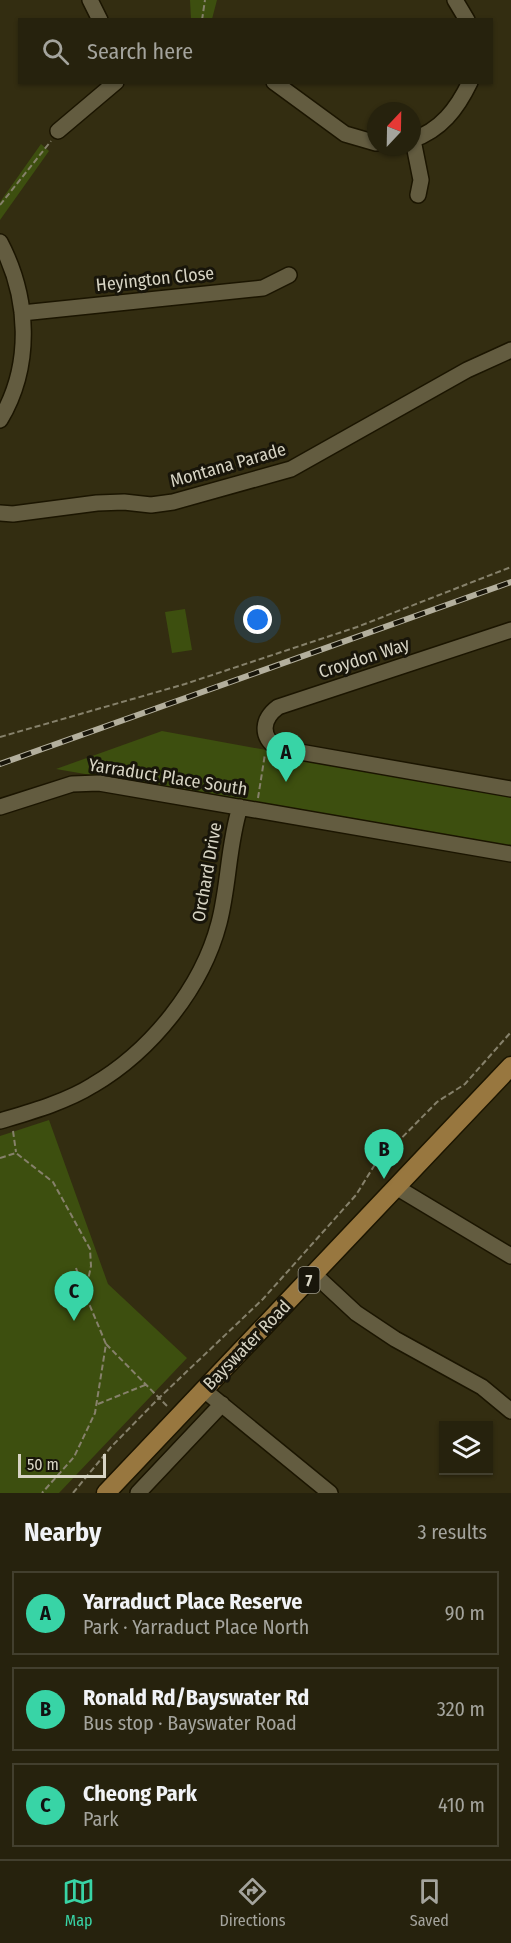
<!DOCTYPE html>
<html lang="en">
<head>
<meta charset="utf-8">
<style>
	:root { --surface:#26220d; --page:#2e2a16; --text:#f1f3f6; --muted:#a4a49d; --line:#423f2e; --accent:#38d4a6 }
	body { margin:0; font-family:"Fira Sans Condensed",sans-serif; background:var(--page); color:var(--text) }
	.controls { position:absolute; right:18px; bottom:18px; display:grid; overflow:hidden; border-radius:0px; box-shadow:0 2px 4px #0004 }
	.controls button { width:54px; height:54px; display:grid; place-items:center; padding:0; border:0; border-bottom:2px solid var(--line); background:var(--surface); color:var(--text); font:30px sans-serif }
	.compass { position:absolute; left:367px; top:102px; width:54px; height:54px; border-radius:50%; background:var(--surface); box-shadow:0 2px 4px #0004; rotate:22deg }
	.scale { position:absolute; left:18px; bottom:15px; width:88px; box-sizing:border-box; padding-left:6px; border:3px solid #d7d4c4; border-top:0; font-size:16px; line-height:21px; white-space:nowrap; color:#d7d4c4; -webkit-text-stroke:4px #18150a; paint-order:stroke }
	.you { position:absolute; left:258px; top:620px; width:21px; height:21px; margin:-15px; border:4px solid #fff; border-radius:50%; background:#1a73e8; box-shadow:0 0 0 9px #1a73e833 }
	.badge { display:grid; place-items:center; width:39px; height:39px; border-radius:50%; background:var(--accent); color:#111; font-size:20px; font-weight:700 }
	.pin { position:absolute; translate:-50% -50px; filter:drop-shadow(0 2px 3px #0008) }
	.pin::after { content:''; position:absolute; top:32px; width:21px; height:18px; background:inherit; clip-path:polygon(0 0,100% 0,50% 100%) }
	.list { margin:0; padding:0; list-style:none }
	h2 { display:flex; justify-content:space-between; align-items:center; height:78px; margin:0; padding:0 24px; font-size:26px }
	h2 small { font-size:20px; font-weight:400; color:var(--muted) }
	.list li { display:grid; grid-template-columns:39px 1fr auto; gap:18px; align-items:center; box-sizing:border-box; height:84px; margin:0 12px 12px; padding:0 12px; border:2px solid var(--line); border-radius:0px }
	.list b { display:block; font-size:22px; white-space:nowrap }
	.list p { margin:0; font-size:20px; white-space:nowrap; color:var(--muted) }
	.list em { font-size:20px; font-style:normal; color:var(--muted) }
	.icon { flex:none; width:33px; height:33px; fill:none; stroke:currentColor; stroke-width:2; stroke-linecap:round; stroke-linejoin:round }
	.map { position:relative; flex:none; width:511px; height:1493px; overflow:hidden }
	.search { position:absolute; background:var(--surface); box-shadow:0 2px 4px #0004; left:18px; right:18px; top:18px; height:66px; display:flex; align-items:center; gap:15px; box-sizing:border-box; padding:0 21px; border-radius:0px; color:var(--muted); font-size:22px }
	.sheet { height:366px; background:var(--surface) }
	nav { display:flex; justify-content:space-around; align-items:center; box-sizing:border-box; height:84px; border-top:2px solid var(--line); background:var(--surface); font-size:16px; color:var(--muted) }
	nav a { display:grid; justify-items:center; gap:3px }
	nav .on { color:var(--accent) }
	.map>svg:first-child { display:block }
</style>
</head>
<body>
<div class="map">
<svg width="511" height="1493" viewBox="0 0 511 1493">
	<rect width="100%" height="100%" fill="#332d11"/>
	<path fill="#3d4f0f" d="M 190,0 L 217,0 L 212,19 L 191,19 Z
		M 41,144 L 49,151 L 0,220 L 0,202 Z
		M 185,609 L 192,650 L 172,653 L 165,612 Z
		M 162,731 L 511,795 L 511,848 L 56,769 Z
		M 49,1120 L 108,1284 L 187,1358 L 59,1493 L 0,1493 L 0,1136 Z"/>
	<g fill="none" stroke-linecap="round" stroke-linejoin="round">
		<g stroke="#1b1500" stroke-width="18">
			<path id="minor" d="M 90,0 L 100,20
				M 455,0 L 467,20
				M 274,82 L 345,134 L 376,143
				M 58,131 L 116,82
				M 412,140 C 441,130 457,109 470,82
				M 413,140 L 421,180 L 418,195
				M 0,242 C 29,297 33,365 0,420
				M 22,313 L 263,288 L 289,275
				M 0,513 L 13,514 L 97,503 L 124,502 L 151,505 L 173,502 L 291,469 L 467,370 L 511,350
				M 511,630 L 278,707 C 262,719 260,736 277,748 L 511,789
				M 0,807 L 72,784 L 99,783 L 511,854
				M 0,1121 C 30,1112 66,1102 93,1085 C 151,1051 202,988 219,923 C 229,885 228,845 240,807
				M 396,1187 L 511,1256
				M 314,1274 L 356,1313 L 395,1339 L 482,1387 L 511,1411
				M 204,1390 L 330,1493
				M 138,1493 L 222,1404"/>
		</g>
		<g stroke="#1b1500" stroke-width="21">
			<path id="major" d="M 106,1493 L 511,1066"/>
		</g>
		<path stroke="#86816b" stroke-width="2" stroke-dasharray="6 3" stroke-linecap="butt" d="M 202,20 L 205,0
			M 0,205 L 51,141
			M 0,737 L 185,684 L 357,627 L 511,567
			M 258,798 L 265,754
			M 13,1131 L 16,1152
			M 0,1158 L 16,1153 L 53,1182 L 90,1249 L 91,1266 L 85,1294 L 106,1344 L 95,1413 L 74,1457 L 42,1493
			M 76,1268 L 84,1291
			M 106,1344 L 167,1406
			M 98,1404 L 145,1385
			M 73,1493 L 111,1447 L 159,1398 L 263,1299 L 356,1195 L 374,1166 L 437,1102 L 465,1084 L 511,1032"/>
		<use href="#minor" stroke="#635c40" stroke-width="15"/>
		<use href="#major" stroke="#98773f" stroke-width="18"/>
		<g stroke="#b3af9d" stroke-width="6">
			<path id="rail" d="M 0,764 L 511,582"/>
		</g>
		<use href="#rail" stroke="#18150a" stroke-width="4" stroke-dasharray="11" stroke-linecap="butt"/>
	</g>
	<g text-anchor="middle" dominant-baseline="central" stroke-width="6" stroke-linejoin="round" paint-order="stroke">
		<rect fill="#18150a" stroke="#9e9b8c" stroke-width="1.5" x="298.5" y="1267" width="21" height="26" rx="4.5"/>
		<g font-size="16" font-weight="bold" fill="#d7d4c4">
			<text x="309" y="1280">7</text>
		</g>
		<g font-size="18" fill="#d7d4c4" stroke="#18150a">
			<text transform="translate(155 279) rotate(-6)">Heyington Close</text>
			<text transform="translate(228 465) rotate(-16)">Montana Parade</text>
			<text transform="translate(364 658) rotate(-18)">Croydon Way</text>
			<text transform="translate(168 777) rotate(9)">Yarraduct Place South</text>
			<text transform="translate(207 872) rotate(-80)">Orchard Drive</text>
			<text transform="translate(247 1345) rotate(-46)">Bayswater Road</text>
		</g>
	</g>
</svg>
<div class="controls">
<button><svg class="icon" aria-label="layers" viewBox="0 0 24 24"><path d="M12 4l9 5-9 5-9-5zM3 14l9 5 9-5"/></svg></button>
</div>
<svg class="compass" viewBox="-18 -18 36 36"><path d="M0-13l5 13h-10z" fill="#e53935"/><path d="M0 13l5-13h-10z" fill="#a4a49d"/></svg>
<div class="scale">50 m</div>
<div class="you"></div>
<div class="pin badge" style="left:286px;top:782px">A</div>
<div class="pin badge" style="left:384px;top:1179px">B</div>
<div class="pin badge" style="left:74px;top:1321px">C</div>
<div class="search"><svg class="icon" aria-label="search" viewBox="0 0 24 24"><circle cx="10" cy="10" r="6"/><path d="M15 15l6 6"/></svg>Search here</div>
</div>
<section class="sheet">
<h2>Nearby<small>3 results</small></h2>
<ul class="list">
<li><span class="badge">A</span><div><b>Yarraduct Place Reserve</b><p>Park · Yarraduct Place North</p></div><em>90 m</em></li>
<li><span class="badge">B</span><div><b>Ronald Rd/Bayswater Rd</b><p>Bus stop · Bayswater Road</p></div><em>320 m</em></li>
<li><span class="badge">C</span><div><b>Cheong Park</b><p>Park</p></div><em>410 m</em></li>
</ul>
</section>
<nav>
<a class="on"><svg class="icon" aria-label="map" viewBox="0 0 24 24"><path d="M3 6l6-2 6 2 6-2v14l-6 2-6-2-6 2zM9 4v14M15 6v14"/></svg>Map</a>
<a><svg class="icon" aria-label="directions" viewBox="0 0 24 24"><path d="M12 3l9 9-9 9-9-9zM9 14v-3h6M13 9l2 2-2 2"/></svg>Directions</a>
<a><svg class="icon" aria-label="saved" viewBox="0 0 24 24"><path d="M7 4h10v16l-5-4-5 4z"/></svg>Saved</a>
</nav>
</body>
</html>
